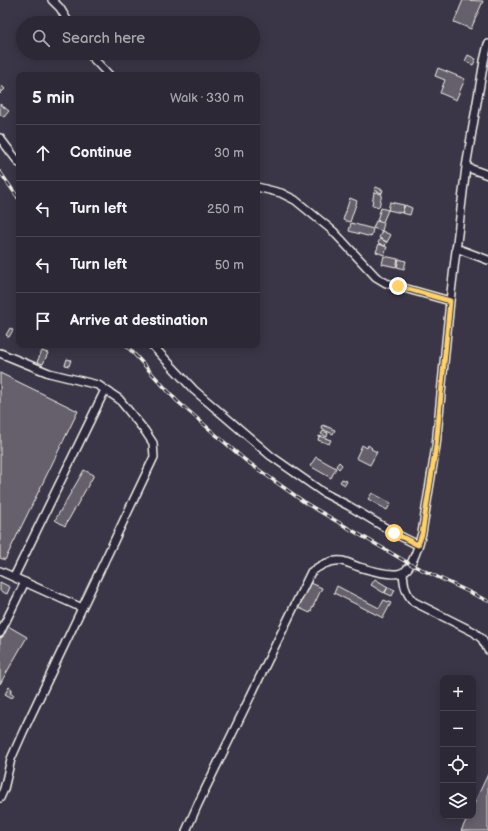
<!DOCTYPE html>
<html lang="en">
<head>
<meta charset="utf-8">
<style>
	:root { --surface:#2c2835; --page:#383441; --text:#f1f3f6; --muted:#a6a6ad; --line:#484450 }
	body { margin:0; font-family:"Balsamiq Sans",sans-serif; background:var(--page); color:var(--text) }
	.controls { position:absolute; right:12px; bottom:12px; display:grid; overflow:hidden; border-radius:8px; box-shadow:0 2px 10px #0003 }
	.controls button { width:36px; height:36px; display:grid; place-items:center; padding:0; border:0; border-bottom:1px solid var(--line); background:var(--surface); color:var(--text); font:20px sans-serif }
	.stop { position:absolute; width:12px; height:12px; margin:-9px; border:3px solid #ffd166; border-radius:50%; background:#fff }
	.stop.end { background:#ffd166; border-color:#fff; box-shadow:0 1px 4px #0008 }
	.list { margin:0; padding:0; list-style:none }
	h2 { display:flex; justify-content:space-between; align-items:center; height:52px; margin:0; padding:0 16px; font-size:17px }
	h2 small { font-size:13px; font-weight:400; color:var(--muted) }
	.list li { display:grid; grid-template-columns:26px 1fr auto; gap:12px; align-items:center; box-sizing:border-box; height:56px; padding:0 16px; border-top:1px solid var(--line) }
	.list b { display:block; font-size:15px; white-space:nowrap }
	.list em { font-size:13px; font-style:normal; color:var(--muted) }
	.icon { flex:none; width:22px; height:22px; fill:none; stroke:currentColor; stroke-width:2; stroke-linecap:round; stroke-linejoin:round }
	.map { position:relative; flex:none; width:488px; height:831px; overflow:hidden }
	.search { position:absolute; background:var(--surface); box-shadow:0 2px 10px #0003; left:16px; top:16px; width:244px; height:44px; display:flex; align-items:center; gap:10px; box-sizing:border-box; padding:0 14px; border-radius:22px; color:var(--muted); font-size:15px }
	.panel { position:absolute; background:var(--surface); box-shadow:0 2px 10px #0003; left:16px; top:72px; width:244px; height:276px; border-radius:8px }
	.map>svg:first-child { display:block }
</style>
</head>
<body>
<div class="map">
<svg width="488" height="831" viewBox="0 0 488 831">
	<rect width="100%" height="100%" fill="#3b3647"/>
	<filter id="ink" filterUnits="userSpaceOnUse"><feTurbulence type="fractalNoise" baseFrequency=".025" numOctaves="2"/><feDisplacementMap in="SourceGraphic" scale="8" xChannelSelector="R" yChannelSelector="G"/><feConvolveMatrix kernelMatrix="1 2 1 2 8 2 1 2 1" color-interpolation-filters="sRGB"/></filter>
	<g filter="url(#ink)">
		<path fill="#65616c" stroke="#f4f1e8" d="M 463,0 L 483,1 L 471,29 L 454,22 Z
			M 468,55 L 476,59 L 473,65 L 465,61 Z
			M 438,68 L 465,79 L 456,100 L 440,93 L 445,80 L 435,76 Z
			M 2,86 L 5,89 L 0,94 L 0,88 Z
			M 0,104 L 9,111 L 4,117 L 0,114 Z
			M 376,187 L 383,190 L 382,193 L 374,190 Z
			M 374,192 L 382,194 L 379,207 L 372,205 Z
			M 350,198 L 357,201 L 350,222 L 343,220 Z
			M 390,202 L 404,205 L 402,213 L 388,210 Z
			M 405,205 L 412,208 L 410,215 L 402,213 Z
			M 381,208 L 388,210 L 383,222 L 377,220 Z
			M 376,221 L 384,223 L 382,231 L 373,228 Z
			M 351,223 L 373,229 L 371,237 L 349,231 Z
			M 382,231 L 391,235 L 387,242 L 379,238 Z
			M 380,239 L 387,242 L 385,246 L 378,243 Z
			M 379,244 L 387,247 L 384,255 L 376,252 Z
			M 384,256 L 398,259 L 396,267 L 382,264 Z
			M 399,259 L 406,261 L 404,269 L 397,267 Z
			M 10,328 L 13,330 L 9,337 L 6,335 Z
			M 42,351 L 48,353 L 43,364 L 37,362 Z
			M 67,359 L 71,360 L 69,366 L 65,365 Z
			M 0,373 L 78,411 L 5,560 L 0,558 Z
			M 323,425 L 335,430 L 333,434 L 322,429 Z
			M 323,431 L 328,433 L 327,437 L 321,434 Z
			M 319,436 L 331,440 L 329,444 L 318,440 Z
			M 362,445 L 367,448 L 368,445 L 372,448 L 371,449 L 377,452 L 370,465 L 356,458 Z
			M 316,457 L 336,468 L 331,478 L 310,466 Z
			M 339,462 L 342,465 L 339,469 L 336,466 Z
			M 84,470 L 94,475 L 65,526 L 55,520 Z
			M 342,479 L 347,481 L 345,485 L 340,482 Z
			M 372,493 L 391,503 L 387,510 L 368,499 Z
			M 375,579 L 388,587 L 384,593 L 371,585 Z
			M 0,582 L 10,587 L 7,594 L 0,591 Z
			M 309,582 L 322,588 L 310,613 L 297,607 Z
			M 337,586 L 379,608 L 384,600 L 391,603 L 383,618 L 334,593 Z
			M 388,587 L 395,590 L 392,596 L 385,593 Z
			M 8,626 L 27,637 L 0,684 L 0,640 Z
			M 9,687 L 12,689 L 10,693 L 14,695 L 12,698 L 5,694 Z
			M 488,774 L 488,831 L 461,831 L 468,816 L 473,816 L 473,806 Z"/>
		<g fill="none" stroke-linecap="round" stroke-linejoin="round">
			<g stroke="#f4f1e8" stroke-width="10">
				<path id="minor" d="M 52,0 L 60,8 L 69,23
					M 88,53 L 109,75
					M 0,138 L 19,163
					M 466,167 L 488,175
					M 257,187 L 281,193 L 295,200 L 333,231 L 376,277 L 386,283 L 450,301
					M 456,248 L 488,260
					M 152,345 L 194,390 L 271,456 L 324,493 L 349,506 L 394,533 L 418,545
					M 0,353 L 49,373 L 98,385 L 119,399 L 145,431 L 153,443 L 154,457 L 23,732 L 11,759 L 4,789 L 0,798
					M 0,571 L 82,608
					M 403,572 C 404,585 405,593 414,602 L 474,632 L 482,639 L 488,650
					M 14,577 L 105,390
					M 0,633 L 25,582
					M 186,831 L 198,804 L 311,572 C 319,566 330,559 342,561 C 347,562 353,565 359,567 C 369,570 398,579 406,570 C 414,563 419,544 422,533 L 436,446 L 450,301 L 466,167 L 484,61 L 488,44"/>
			</g>
			<use href="#minor" stroke="#2f2a3d" stroke-width="7"/>
			<g stroke="#f4f1e8" stroke-width="3.5">
				<path id="rail" d="M 0,172 L 19,199
					M 126,345 L 177,401 L 245,460 L 307,504 L 410,564 L 488,601"/>
			</g>
			<use href="#rail" stroke="#2f2a3d" stroke-width="2" stroke-dasharray="6" stroke-linecap="butt"/>
		</g>
	</g>
	<g fill="none" stroke-linecap="round" stroke-linejoin="round" filter="url(#ink)">
		<path stroke="#ffd166" stroke-width="5" d="M 394,533 L 418,545 L 422,534 L 436,446 L 450,301 L 398,286"/>
	</g>
</svg>
<div class="controls">
<button>+</button>
<button>−</button>
<button><svg class="icon" aria-label="locate" viewBox="0 0 24 24"><circle cx="12" cy="12" r="6"/><path d="M12 2v4M12 18v4M2 12h4M18 12h4"/></svg></button>
<button><svg class="icon" aria-label="layers" viewBox="0 0 24 24"><path d="M12 4l9 5-9 5-9-5zM3 14l9 5 9-5"/></svg></button>
</div>
<div class="stop" style="left:394px;top:533px"></div>
<div class="stop end" style="left:398px;top:286px"></div>
<div class="search"><svg class="icon" aria-label="search" viewBox="0 0 24 24"><circle cx="10" cy="10" r="6"/><path d="M15 15l6 6"/></svg>Search here</div>
<section class="panel">
<h2>5 min<small>Walk · 330 m</small></h2>
<ul class="list">
<li><svg class="icon" aria-label="ahead" viewBox="0 0 24 24"><path d="M12 20V5M6 11l6-6 6 6"/></svg><div><b>Continue</b></div><em>30 m</em></li>
<li><svg class="icon" aria-label="left" viewBox="0 0 24 24"><path d="M17 20v-9H6M10 6l-5 5 5 5"/></svg><div><b>Turn left</b></div><em>250 m</em></li>
<li><svg class="icon" aria-label="left" viewBox="0 0 24 24"><path d="M17 20v-9H6M10 6l-5 5 5 5"/></svg><div><b>Turn left</b></div><em>50 m</em></li>
<li><svg class="icon" aria-label="arrive" viewBox="0 0 24 24"><path d="M6 21V4h12l-3 4 3 4H6"/></svg><div><b>Arrive at destination</b></div></li>
</ul>
</section>
</div>
</body>
</html>
